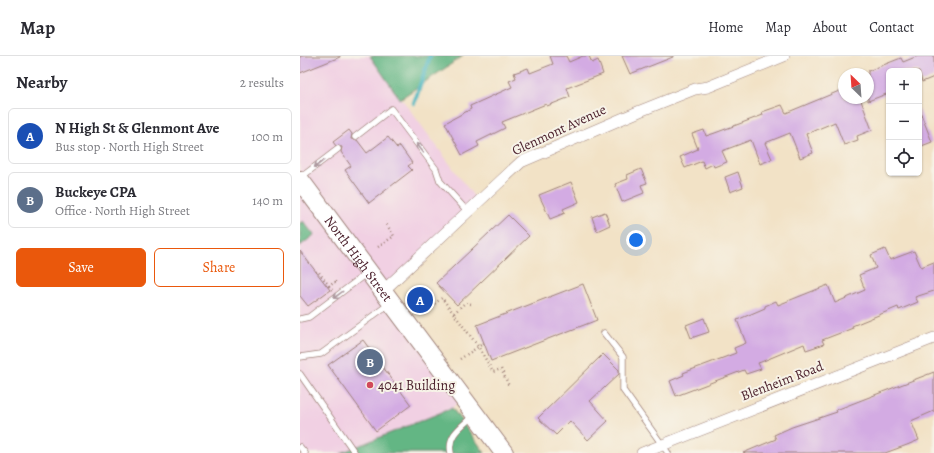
<!DOCTYPE html>
<html lang="en">
<head>
<meta charset="utf-8">
<style>
	:root { --surface:#fff; --page:#f2f2f3; --text:#2b2b33; --muted:#7c7c81; --line:#e1e1e2; --accent:#ea580c }
	body { margin:0; font-family:Alegreya,serif; background:var(--page); color:var(--text) }
	.controls { position:absolute; right:12px; top:12px; display:grid; overflow:hidden; border-radius:6px; box-shadow:0 1px 3px #0004 }
	.controls button { width:36px; height:36px; display:grid; place-items:center; padding:0; border:0; border-bottom:1px solid var(--line); background:var(--surface); color:var(--text); font:20px sans-serif }
	.compass { position:absolute; left:538px; top:12px; width:36px; height:36px; border-radius:50%; background:var(--surface); box-shadow:0 1px 3px #0004; rotate:335deg }
	.you { position:absolute; left:336px; top:184px; width:14px; height:14px; margin:-10px; border:3px solid #fff; border-radius:50%; background:#1a73e8; box-shadow:0 0 0 6px #1a73e833 }
	.badge { display:grid; place-items:center; width:26px; height:26px; border-radius:50%; background:var(--accent); color:#fff; font-size:13px; font-weight:700 }
	.pin { position:absolute; translate:-50% -50%; border:2px solid #fff; box-shadow:0 1px 4px #0006 }
	.list { margin:0; padding:0; list-style:none }
	h2 { display:flex; justify-content:space-between; align-items:center; height:52px; margin:0; padding:0 16px; font-size:17px }
	h2 small { font-size:13px; font-weight:400; color:var(--muted) }
	.list li { display:grid; grid-template-columns:26px 1fr auto; gap:12px; align-items:center; box-sizing:border-box; height:56px; margin:0 8px 8px; padding:0 8px; border:1px solid var(--line); border-radius:6px }
	.list b { display:block; font-size:15px; white-space:nowrap }
	.list p { margin:0; font-size:13px; white-space:nowrap; color:var(--muted) }
	.list em { font-size:13px; font-style:normal; color:var(--muted) }
	.actions { display:flex; gap:8px; padding:12px 16px }
	.actions a { flex:1; padding:9px 0; border:1px solid var(--accent); border-radius:6px; text-align:center; font-size:14px; color:var(--accent) }
	.actions .main { background:var(--accent); color:#fff }
	.icon { flex:none; width:22px; height:22px; fill:none; stroke:currentColor; stroke-width:2; stroke-linecap:round; stroke-linejoin:round }
	.map { position:relative; flex:none; width:634px; height:397px; overflow:hidden }
	header { display:flex; align-items:center; gap:24px; box-sizing:border-box; height:56px; padding:0 20px; background:var(--surface); border-bottom:1px solid var(--line) }
	header strong { font-size:19px }
	nav { display:flex; gap:22px; margin-inline-start:auto; font-size:14px }
	main { display:flex }
	aside { flex:1; background:var(--surface) }
	.map>svg:first-child { display:block }
</style>
</head>
<body>
<header>
<strong>Map</strong>
<nav><a>Home</a><a>Map</a><a>About</a><a>Contact</a></nav>
</header>
<main>
<aside>
<h2>Nearby<small>2 results</small></h2>
<ul class="list">
<li><span class="badge" style="background:#1a4fb4">A</span><div><b>N High St &amp; Glenmont Ave</b><p>Bus stop · North High Street</p></div><em>100 m</em></li>
<li><span class="badge" style="background:#5c6f8a">B</span><div><b>Buckeye CPA</b><p>Office · North High Street</p></div><em>140 m</em></li>
</ul>
<div class="actions"><a class="main">Save</a><a>Share</a></div>
</aside>
<div class="map">
<svg width="634" height="397" viewBox="0 0 634 397">
	<rect width="100%" height="100%" fill="#f7f3e8"/>
	<filter id="ink" filterUnits="userSpaceOnUse"><feTurbulence type="fractalNoise" baseFrequency=".025" numOctaves="2"/><feDisplacementMap in="SourceGraphic" scale="8" xChannelSelector="R" yChannelSelector="G"/><feConvolveMatrix kernelMatrix="1 2 1 2 8 2 1 2 1" color-interpolation-filters="sRGB"/></filter>
	<filter id="wash" filterUnits="userSpaceOnUse"><feTurbulence type="fractalNoise" baseFrequency=".012" numOctaves="4" result="noise"/><feDisplacementMap in="SourceGraphic" scale="16" xChannelSelector="R" yChannelSelector="G"/><feGaussianBlur stdDeviation="0.9" result="paint"/><feColorMatrix in="noise" values="0 0 0 0 0 0 0 0 0 0 0 0 0 0 0 0 0 1.4 0 .05"/><feComposite in="paint" operator="in"/></filter>
	<g filter="url(#wash)">
		<rect width="100%" height="100%" fill="#f2e2c6"/>
		<path fill="#f1d0e3" d="M 0,0 L 70,0 L 178,146 L 86,232 L 165,340 L 152,352 L 41,397 L 0,397 L 0,190 L 14,179 L 0,167 Z"/>
		<path fill="#64b684" stroke="#576a58" d="M 70,0 L 163,0 L 100,43 Z
			M 3,165 L 14,179 L 0,190 L 0,167 Z
			M 152,352 L 185,397 L 41,397 Z"/>
		<g fill="none" stroke-linecap="round" stroke-linejoin="round">
			<path stroke="#45b4be" stroke-width="4.5" d="M 114,47 L 130,0"/>
		</g>
		<g id="blocks">
			<path fill="#d3abe3" d="M 0,0 L 40,0 L 40,1 L 0,17 Z
				M 250,0 L 266,0 L 269,6 L 283,0 L 289,0 L 292,7 L 298,4 L 303,18 L 267,32 L 270,41 L 247,50 L 246,48 L 202,66 L 205,72 L 177,86 L 179,90 L 162,99 L 145,67 L 171,53 L 170,50 L 212,31 L 209,25 L 216,22 L 214,17 L 228,12 L 230,17 L 253,8 Z
				M 322,0 L 373,0 L 373,1 L 330,18 Z
				M 618,0 L 634,0 L 634,21 L 622,26 L 619,15 L 589,15 L 589,37 L 568,45 L 568,15 L 601,2 L 603,6 Z
				M 544,33 L 544,42 L 560,42 L 572,74 L 557,80 L 558,84 L 544,89 L 535,66 L 506,78 L 513,97 L 500,102 L 490,77 L 465,87 L 472,103 L 460,108 L 451,84 L 422,95 L 427,106 L 414,111 L 413,108 L 405,112 L 402,105 L 385,112 L 380,101 L 398,93 L 392,78 L 404,74 L 406,80 L 415,77 L 463,59 L 462,56 L 482,49 L 486,57 Z
				M 619,53 L 632,86 L 619,91 Z
				M 49,74 L 52,78 L 51,83 L 57,84 L 67,97 L 88,81 L 97,92 L 100,90 L 112,107 L 108,110 L 112,114 L 69,147 L 45,114 L 51,110 L 41,96 L 42,91 L 36,90 L 33,86 Z
				M 341,113 L 347,127 L 341,129 L 344,137 L 322,146 L 315,128 L 328,123 L 327,119 Z
				M 438,116 L 443,131 L 430,136 L 425,121 Z
				M 271,126 L 279,146 L 263,153 L 265,157 L 250,163 L 239,139 Z
				M 305,156 L 310,169 L 297,175 L 292,161 Z
				M 208,159 L 229,180 L 157,249 L 136,227 Z
				M 585,193 L 590,204 L 614,195 L 621,211 L 634,206 L 634,235 L 615,241 L 618,246 L 599,254 L 598,251 L 552,270 L 553,272 L 522,284 L 524,288 L 506,294 L 504,288 L 461,306 L 458,307 L 461,313 L 446,318 L 444,314 L 376,340 L 370,325 L 384,319 L 383,317 L 436,297 L 434,292 L 446,287 L 437,264 L 465,252 L 465,250 L 476,245 L 478,249 L 528,229 L 535,247 L 565,234 L 559,219 L 576,212 L 571,199 Z
				M 0,195 L 30,234 L 8,250 L 0,240 Z
				M 283,228 L 297,264 L 191,305 L 177,269 Z
				M 404,262 L 409,276 L 391,282 L 386,269 Z
				M 63,284 L 111,349 L 76,375 L 28,309 Z
				M 303,298 L 319,314 L 319,318 L 290,345 L 308,365 L 288,384 L 270,365 L 256,379 L 238,362 Z
				M 634,316 L 634,355 L 611,365 L 619,384 L 607,389 L 585,397 L 443,397 L 476,383 L 474,379 L 492,371 L 537,356 L 536,354 Z"/>
		</g>
	</g>
	<g filter="url(#ink)">
		<use href="#blocks" fill-opacity="0" stroke="#9e8078" stroke-width="1"/>
		<g fill="none" stroke-linecap="round" stroke-linejoin="round">
			<g stroke="#9e8078" stroke-width="7">
				<path id="service" d="M 55,81 L 91,53 L 136,113 L 140,125 L 168,156
					M 0,122 L 38,93
					M 0,263 L 9,261 L 67,217
					M 304,277 L 323,301 L 323,334 L 368,397
					M 0,301 L 21,298 L 89,248
					M 0,318 L 55,397
					M 0,391 L 5,397
					M 151,397 C 147,379 161,371 173,360"/>
			</g>
			<g stroke="#9e8078" stroke-width="12">
				<path id="minor" d="M 83,235 L 221,106 L 340,55 L 395,33 L 408,31 L 484,0
					M 342,397 L 634,282"/>
			</g>
			<g stroke="#9e8078" stroke-width="20">
				<g id="primary">
					<path id="s1" d="M 0,124 L 204,397"/>
				</g>
			</g>
			<path stroke="#9e8078" stroke-width="2.5" stroke-dasharray="1 3" stroke-linecap="butt" d="M 78,191 L 94,180 L 85,166
				M 16,216 L 18,215 L 29,230
				M 32,234 L 29,230 L 35,226 L 37,228
				M 125,255 L 142,242 L 178,290 L 193,316 L 201,313 L 209,330
				M 154,257 L 165,247 L 171,248
				M 160,303 L 184,287"/>
			<use href="#service" stroke="#fff" stroke-width="5.5"/>
			<use href="#minor" stroke="#fff" stroke-width="11"/>
			<use href="#primary" stroke="#fff" stroke-width="18"/>
		</g>
		<defs><path id="oneway-shaft" d="M-6 0H5M1.5-3L5.5 0L1.5 3" fill="none" stroke-width="1.6" stroke-linecap="round" stroke-linejoin="round"/></defs>
		<g stroke="#ae9aa0">
			<use href="#oneway-shaft" transform="translate(120 92) rotate(-127)"/>
			<use href="#oneway-shaft" transform="translate(19 108) rotate(143)"/>
			<use href="#oneway-shaft" transform="translate(38 239) rotate(143)"/>
		</g>
	</g>
	<circle fill="#d1495b" stroke="#f7f3e8" stroke-width="1.5" cx="70" cy="329" r="4"/>
	<g text-anchor="middle" dominant-baseline="central" stroke-width="4" stroke-linejoin="round" paint-order="stroke">
		<g font-size="14" fill="#4a1f2b" stroke="#f7f3e8">
			<text transform="translate(259 74) rotate(-25)">Glenmont Avenue</text>
			<text stroke="none"><textPath href="#s1" startOffset="98">North High Street</textPath></text>
			<text transform="translate(482 325) rotate(-21)">Blenheim Road</text>
		</g>
		<g font-size="14" fill="#4a1f2b" stroke="#f7f3e8" text-anchor="start">
			<text x="78" y="329">4041 Building</text>
		</g>
	</g>
</svg>
<div class="controls">
<button>+</button>
<button>−</button>
<button><svg class="icon" aria-label="locate" viewBox="0 0 24 24"><circle cx="12" cy="12" r="6"/><path d="M12 2v4M12 18v4M2 12h4M18 12h4"/></svg></button>
</div>
<svg class="compass" viewBox="-18 -18 36 36"><path d="M0-13l5 13h-10z" fill="#e53935"/><path d="M0 13l5-13h-10z" fill="#7c7c81"/></svg>
<div class="you"></div>
<div class="pin badge" style="left:120px;top:244px;background:#1a4fb4">A</div>
<div class="pin badge" style="left:70px;top:306px;background:#5c6f8a">B</div>
</div>
</main>
</body>
</html>
